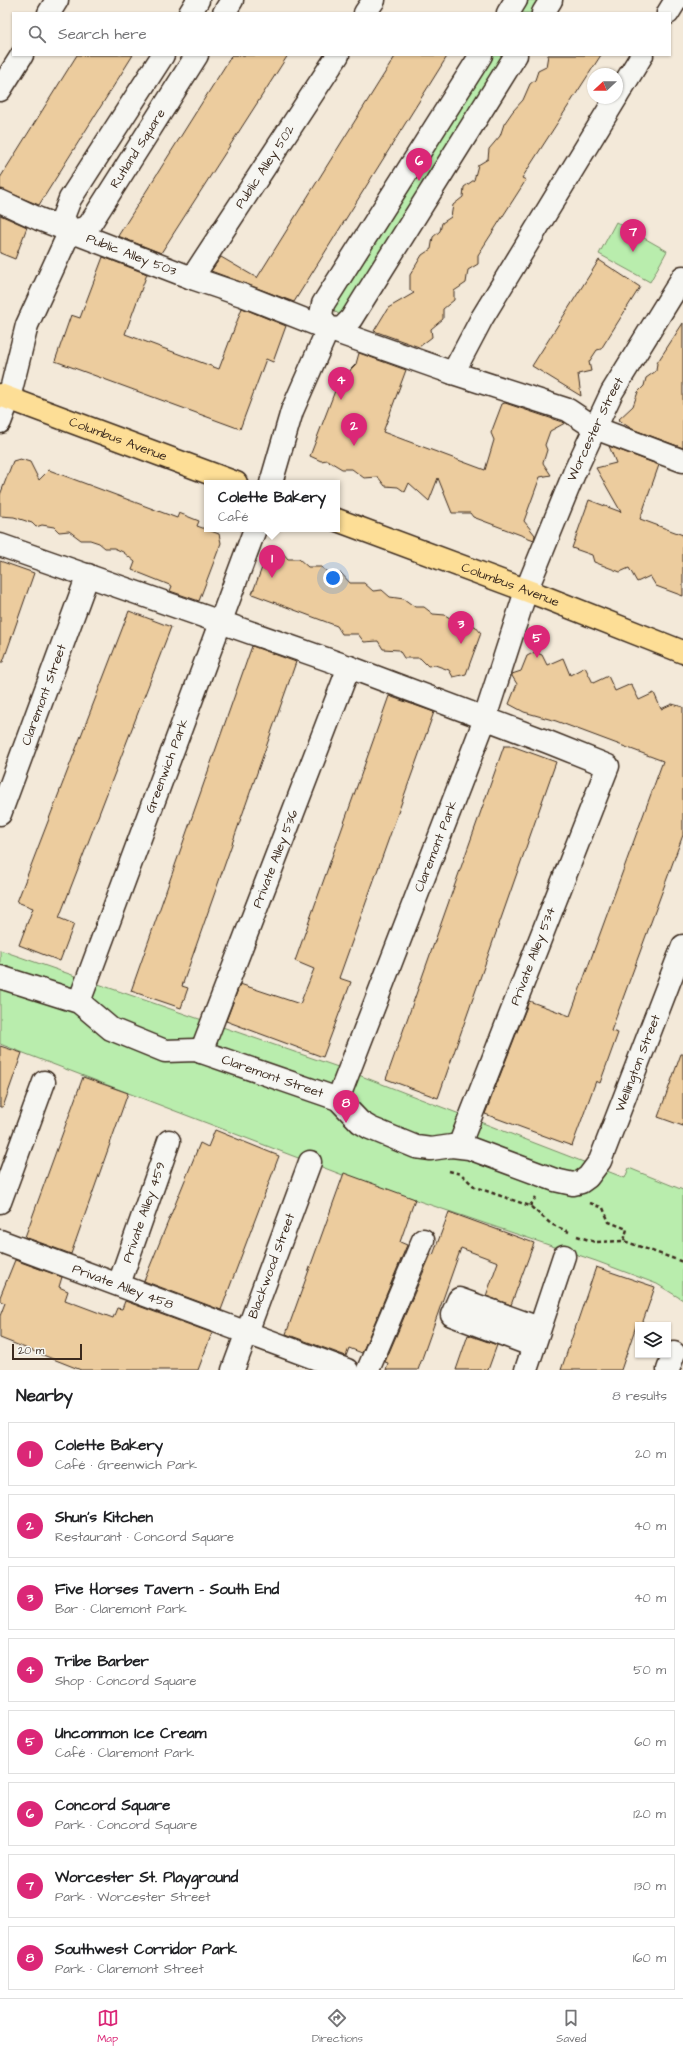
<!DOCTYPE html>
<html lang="en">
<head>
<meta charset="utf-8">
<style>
	:root { --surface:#fff; --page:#f2f2f2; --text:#202124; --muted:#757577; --line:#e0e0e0; --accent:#db2777 }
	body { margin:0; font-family:"Architects Daughter",sans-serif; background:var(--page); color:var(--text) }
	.controls { position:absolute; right:12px; bottom:12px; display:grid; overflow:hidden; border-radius:0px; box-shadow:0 1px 3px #0004 }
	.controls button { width:36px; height:36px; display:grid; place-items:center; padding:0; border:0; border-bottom:1px solid var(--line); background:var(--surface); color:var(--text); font:20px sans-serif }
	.compass { position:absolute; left:587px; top:68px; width:36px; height:36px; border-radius:50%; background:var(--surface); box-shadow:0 1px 3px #0004; rotate:248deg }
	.scale { position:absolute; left:12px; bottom:10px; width:70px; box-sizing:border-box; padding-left:4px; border:2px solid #3b2a1e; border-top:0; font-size:11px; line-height:14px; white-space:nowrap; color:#3b2a1e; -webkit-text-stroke:3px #f6f6f2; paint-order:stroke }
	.you { position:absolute; left:333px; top:578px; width:14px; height:14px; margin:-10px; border:3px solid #fff; border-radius:50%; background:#1a73e8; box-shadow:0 0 0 6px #1a73e833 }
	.badge { display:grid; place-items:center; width:26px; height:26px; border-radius:50%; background:var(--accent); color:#fff; font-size:13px; font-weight:700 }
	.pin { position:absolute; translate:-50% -33px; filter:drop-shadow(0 1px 2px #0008) }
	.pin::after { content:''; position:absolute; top:21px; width:14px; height:12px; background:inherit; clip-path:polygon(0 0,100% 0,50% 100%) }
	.popup { position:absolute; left:204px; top:480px; width:136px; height:52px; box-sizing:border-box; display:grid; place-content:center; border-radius:0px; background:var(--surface); filter:drop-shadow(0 1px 3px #0005); font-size:13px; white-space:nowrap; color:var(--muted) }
	.popup b { font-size:15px; color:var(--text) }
	.popup::after { content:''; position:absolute; left:50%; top:100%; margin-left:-8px; border:8px solid transparent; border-top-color:var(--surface) }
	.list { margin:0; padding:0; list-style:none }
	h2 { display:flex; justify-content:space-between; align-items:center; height:52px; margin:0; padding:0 16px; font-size:17px }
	h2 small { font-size:13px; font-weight:400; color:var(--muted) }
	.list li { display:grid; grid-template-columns:26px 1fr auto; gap:12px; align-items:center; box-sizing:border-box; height:64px; margin:0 8px 8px; padding:0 8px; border:1px solid var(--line); border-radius:0px }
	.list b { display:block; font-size:15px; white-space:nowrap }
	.list p { margin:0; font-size:13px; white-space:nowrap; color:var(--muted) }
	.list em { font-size:13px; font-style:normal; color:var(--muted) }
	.icon { flex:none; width:22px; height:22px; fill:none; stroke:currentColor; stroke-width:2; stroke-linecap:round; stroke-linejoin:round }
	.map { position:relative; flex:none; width:683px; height:1370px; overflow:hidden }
	.search { position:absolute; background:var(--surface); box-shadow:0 1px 3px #0004; left:12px; right:12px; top:12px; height:44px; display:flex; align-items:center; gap:10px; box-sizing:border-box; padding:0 14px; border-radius:0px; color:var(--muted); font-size:15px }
	.sheet { height:628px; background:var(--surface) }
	nav { display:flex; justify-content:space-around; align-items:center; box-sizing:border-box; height:56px; border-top:1px solid var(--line); background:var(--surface); font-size:11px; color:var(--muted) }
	nav a { display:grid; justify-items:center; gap:2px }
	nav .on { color:var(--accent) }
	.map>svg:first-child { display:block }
</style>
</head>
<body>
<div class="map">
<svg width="683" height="1370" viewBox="0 0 683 1370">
	<rect width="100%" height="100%" fill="#f3e9d9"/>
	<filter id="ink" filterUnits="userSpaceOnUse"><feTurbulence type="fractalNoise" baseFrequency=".025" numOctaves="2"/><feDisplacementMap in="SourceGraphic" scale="8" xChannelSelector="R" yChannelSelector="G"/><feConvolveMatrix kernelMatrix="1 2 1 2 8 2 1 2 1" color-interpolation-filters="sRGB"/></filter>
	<g filter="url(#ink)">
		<path fill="#b9edad" stroke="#7a8c66" d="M 526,0 L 540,0 L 532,13 L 518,13 Z
			M 491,55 L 505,55 L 341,316 L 331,308 Z
			M 616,222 L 667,251 L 650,282 L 599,254 Z
			M 0,950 L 338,1067 L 625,1178 L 629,1168 L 683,1190 L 683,1300 L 657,1284 L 596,1261 L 348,1177 L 0,1044 Z"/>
		<path fill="#eccc9e" stroke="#3b2a1e" d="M 77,55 L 133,55 L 39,205 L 0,189 L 0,178 Z
			M 232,55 L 288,55 L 161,253 L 118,236 Z
			M 396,55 L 448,55 L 294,302 L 211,271 L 221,257 L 257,278 Z
			M 548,55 L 601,55 L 522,178 L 526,180 L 478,255 L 478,264 L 468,270 L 466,283 L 454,291 L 454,300 L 443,309 L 443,319 L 431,329 L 432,337 L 419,347 L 374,331 L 388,308 L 414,293 L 410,290 L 410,275 L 422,255 L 431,249 L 433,237 L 440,231 L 442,223 L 451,217 L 453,205 L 463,197 L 464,187 L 474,180 L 478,165 L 488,159 L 489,149 L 500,136 L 504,124 L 513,111 L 523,100 L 530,84 L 535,80 L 538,71 L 546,67 Z
			M 0,215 L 27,227 L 15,259 L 0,253 Z
			M 103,257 L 147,274 L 125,334 L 219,369 L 242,308 L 286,326 L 273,362 L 266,359 L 240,429 L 55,361 L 71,315 L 80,318 Z
			M 599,260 L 640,287 L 601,349 L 597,350 L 589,362 L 591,371 L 578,374 L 581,396 L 532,366 Z
			M 683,323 L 683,448 L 632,429 L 618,420 L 633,406 L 638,392 L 644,386 L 646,378 L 656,371 L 657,363 Z
			M 359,353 L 406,370 L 383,432 L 485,470 L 494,440 L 491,433 L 502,404 L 505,403 L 565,423 L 550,431 L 545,445 L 547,450 L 543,463 L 551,475 L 540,477 L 524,521 L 535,535 L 534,540 L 473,517 L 470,513 L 452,513 L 438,478 L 429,501 L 409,483 L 405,492 L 398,487 L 385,486 L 378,477 L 364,478 L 352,469 L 342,469 L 327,460 L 321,461 L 310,456 L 338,383 L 343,385 L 351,369 L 356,364 Z
			M 609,446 L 659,465 L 640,519 L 683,535 L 683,596 L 656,586 L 650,576 L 637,582 L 629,568 L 620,572 L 594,562 L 592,555 L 572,548 L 589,500 L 621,512 L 596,468 L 616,463 Z
			M 20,459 L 30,462 L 39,480 L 49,470 L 177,518 L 179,513 L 199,521 L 197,526 L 219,534 L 221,543 L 199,601 L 170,591 L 172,586 L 132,570 L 135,562 L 123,552 L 114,548 L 105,548 L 99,543 L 90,540 L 81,540 L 69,531 L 59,532 L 54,527 L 42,525 L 36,527 L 32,523 L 14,517 L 0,516 L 0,495 L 13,461 Z
			M 275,550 L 283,553 L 288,559 L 299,559 L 308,567 L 321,567 L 333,576 L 341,573 L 350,583 L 364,583 L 373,591 L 382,590 L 390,597 L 404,599 L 415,607 L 424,607 L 433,614 L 445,615 L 453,620 L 475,626 L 481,633 L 466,674 L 453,677 L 449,670 L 435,665 L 428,666 L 420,658 L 404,658 L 399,650 L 383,649 L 378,641 L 364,642 L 358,634 L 342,634 L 337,626 L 252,594 L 268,552 Z
			M 0,561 L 34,573 L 3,662 L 0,662 Z
			M 129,611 L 171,627 L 59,918 L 74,924 L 60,961 L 19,945 L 33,908 L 17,902 Z
			M 252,646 L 296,662 L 182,986 L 188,988 L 181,1008 L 131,991 Z
			M 535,652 L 542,655 L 547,665 L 563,658 L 570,675 L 585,667 L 593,683 L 608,676 L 615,691 L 631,684 L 639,700 L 654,693 L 661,709 L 672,704 L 683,707 L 683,835 L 611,1031 L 618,1033 L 600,1083 L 596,1081 L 572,1146 L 485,1114 L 529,1001 L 570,1016 L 663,761 L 556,721 L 524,712 L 509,704 L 517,684 L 512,676 L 512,674 L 521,671 L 527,656 Z
			M 389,696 L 434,712 L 339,978 L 351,982 L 323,1057 L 226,1021 L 240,984 L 300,1004 L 314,969 L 295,961 Z
			M 504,746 L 512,746 L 556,762 L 438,1098 L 386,1079 Z
			M 0,1046 L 22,1053 L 3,1107 L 0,1107 Z
			M 681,1054 L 683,1054 L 683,1126 L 658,1117 Z
			M 83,1077 L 128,1093 L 71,1254 L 25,1237 Z
			M 215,1130 L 279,1156 L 221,1310 L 144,1281 L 200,1143 L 208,1147 Z
			M 344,1173 L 415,1199 L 400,1242 L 407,1245 L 362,1353 L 349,1348 L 346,1356 L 286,1334 Z
			M 449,1212 L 534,1243 L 511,1305 L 486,1296 L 498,1262 L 461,1248 L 418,1370 L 386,1370 L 388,1363 L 385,1362 L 431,1254 L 433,1255 Z
			M 15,1260 L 62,1277 L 59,1287 L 68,1291 L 65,1300 L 113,1318 L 117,1308 L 122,1309 L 125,1301 L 212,1333 L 198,1370 L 81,1370 L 0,1338 L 0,1316 L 5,1303 L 0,1301 L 0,1297 Z
			M 596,1267 L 655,1287 L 642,1324 L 637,1323 L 621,1370 L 561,1370 Z
			M 468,1335 L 497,1345 L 488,1370 L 456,1370 Z"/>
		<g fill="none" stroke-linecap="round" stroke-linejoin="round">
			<g stroke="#3b2a1e" stroke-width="25">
				<g id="minor">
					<path d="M 49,13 L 57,0"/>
					<path d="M 190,13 L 198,0"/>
					<path d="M 224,13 L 232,0"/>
					<path d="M 365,13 L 374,0"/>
					<path d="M 508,13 L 516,0"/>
					<path d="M 543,13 L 551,0"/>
					<path d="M 668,13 L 676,0"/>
					<path d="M 0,90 L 22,55"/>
					<path d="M 617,96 L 642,55"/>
					<path id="s1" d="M 0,201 L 39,219 L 192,278 L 242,295 L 328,329 L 453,373 L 482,318 L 616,98"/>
					<path id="s2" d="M 70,231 L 85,228 L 90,224 L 197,55"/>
					<path d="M 70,231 L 63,217 L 70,199 L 163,55"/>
					<path id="s3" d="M 192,278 L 338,55"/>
					<path d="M 328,329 L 342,328 L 351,319 L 516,55"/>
					<path d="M 328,329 L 321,315 L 323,304 L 481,55"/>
					<path d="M 453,373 L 568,410 L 595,428 L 683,461"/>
					<path d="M 0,422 L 9,398 L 27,325 L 70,231"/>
					<path d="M 271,483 L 292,411 L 328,329"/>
					<path d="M 0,545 L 349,667 L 548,742 L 608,766 L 459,1146"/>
					<path id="s4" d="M 0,814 L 88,575"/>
					<path id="s5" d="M 0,977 L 79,1002 L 111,1029 L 165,1051 L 196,1050 L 338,1099 L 360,1122 L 370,1128 L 416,1147 L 431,1149 L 452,1146 L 469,1148 L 555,1180 L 573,1184 L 581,1182 L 588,1177 L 600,1161 L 683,946"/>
					<path id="s6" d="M 79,1002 L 255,529"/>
					<path id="s7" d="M 201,1052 L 349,667"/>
					<path id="s8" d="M 338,1099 L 482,727 L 526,591 L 575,471 L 612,392 L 683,277"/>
					<path d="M 0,1202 L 44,1082"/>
					<path id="s9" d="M 0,1241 L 347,1370"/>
					<path id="s10" d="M 119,1284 L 169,1141"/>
					<path d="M 534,1346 L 452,1315 L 459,1299 L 539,1328"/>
					<path id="s11" d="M 233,1370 L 310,1162"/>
					<path d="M 368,1370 L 423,1240"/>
					<path d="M 526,1370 L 564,1256"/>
					<path d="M 668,1370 L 674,1353"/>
				</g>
			</g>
			<g stroke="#3b2a1e" stroke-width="25">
				<g id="major">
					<path id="s12" d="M 0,395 L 236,483"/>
					<path id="s13" d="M 337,520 L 544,597 L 683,652"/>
				</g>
			</g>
			<path stroke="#3b2a1e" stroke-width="2.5" stroke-dasharray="4 3" stroke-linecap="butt" d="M 449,1171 L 461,1174 L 475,1187 L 530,1206 L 551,1224 L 569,1232
				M 590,1203 L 603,1208 L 609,1222 L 627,1229 L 624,1241
				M 530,1206 L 536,1197
				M 577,1236 L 595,1242 L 624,1241 L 683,1262"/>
			<use href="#minor" stroke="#f6f6f2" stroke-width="22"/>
			<use href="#major" stroke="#fdde96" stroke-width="22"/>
		</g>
	</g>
	<g text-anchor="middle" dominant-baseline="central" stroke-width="4" stroke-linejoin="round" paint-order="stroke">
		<g font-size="13" fill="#3b2a1e" stroke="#f6f6f2">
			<text stroke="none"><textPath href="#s2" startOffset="111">Rutland Square</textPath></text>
			<text stroke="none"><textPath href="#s3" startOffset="133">Public Alley 502</textPath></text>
			<text stroke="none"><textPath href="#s1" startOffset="142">Public Alley 503</textPath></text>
			<text stroke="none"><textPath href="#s8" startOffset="718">Worcester Street</textPath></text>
			<text stroke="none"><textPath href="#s12" startOffset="126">Columbus Avenue</textPath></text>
			<text stroke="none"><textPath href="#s13" startOffset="185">Columbus Avenue</textPath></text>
			<text stroke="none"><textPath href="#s4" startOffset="127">Claremont Street</textPath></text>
			<text stroke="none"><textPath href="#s6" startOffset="252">Greenwich Park</textPath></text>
			<text stroke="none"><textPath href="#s8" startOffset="271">Claremont Park</textPath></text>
			<text stroke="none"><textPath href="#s7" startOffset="207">Private Alley 536</textPath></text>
			<text transform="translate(533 956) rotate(-69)">Private Alley 534</text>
			<text stroke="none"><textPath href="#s5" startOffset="763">Wellington Street</textPath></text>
			<text stroke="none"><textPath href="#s5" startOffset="295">Claremont Street</textPath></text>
			<text stroke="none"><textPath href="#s10" startOffset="76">Private Alley 459</textPath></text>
			<text stroke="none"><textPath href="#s11" startOffset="111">Blackwood Street</textPath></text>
			<text stroke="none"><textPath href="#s9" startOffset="131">Private Alley 458</textPath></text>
		</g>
	</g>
</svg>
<div class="controls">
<button><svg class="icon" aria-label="layers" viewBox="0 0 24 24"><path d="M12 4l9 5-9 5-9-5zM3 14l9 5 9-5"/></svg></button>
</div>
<svg class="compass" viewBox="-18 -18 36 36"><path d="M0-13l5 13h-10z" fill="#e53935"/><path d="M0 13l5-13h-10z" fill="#757577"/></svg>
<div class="scale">20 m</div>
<div class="you"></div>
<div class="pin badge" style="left:272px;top:578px">1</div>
<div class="popup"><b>Colette Bakery</b>Café</div>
<div class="pin badge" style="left:354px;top:446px">2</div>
<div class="pin badge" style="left:461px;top:644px">3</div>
<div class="pin badge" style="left:341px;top:400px">4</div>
<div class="pin badge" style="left:537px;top:658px">5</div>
<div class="pin badge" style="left:419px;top:181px">6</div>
<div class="pin badge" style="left:633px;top:252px">7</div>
<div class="pin badge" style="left:346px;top:1123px">8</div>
<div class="search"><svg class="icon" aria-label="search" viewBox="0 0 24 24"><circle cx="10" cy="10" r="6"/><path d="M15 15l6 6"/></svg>Search here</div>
</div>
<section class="sheet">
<h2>Nearby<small>8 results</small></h2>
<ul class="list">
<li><span class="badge">1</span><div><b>Colette Bakery</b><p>Café · Greenwich Park</p></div><em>20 m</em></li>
<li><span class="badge">2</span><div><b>Shun's Kitchen</b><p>Restaurant · Concord Square</p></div><em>40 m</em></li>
<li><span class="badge">3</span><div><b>Five Horses Tavern - South End</b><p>Bar · Claremont Park</p></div><em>40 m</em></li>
<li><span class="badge">4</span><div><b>Tribe Barber</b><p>Shop · Concord Square</p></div><em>50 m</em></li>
<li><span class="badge">5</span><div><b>Uncommon Ice Cream</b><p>Café · Claremont Park</p></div><em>60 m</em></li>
<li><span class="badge">6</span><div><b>Concord Square</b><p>Park · Concord Square</p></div><em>120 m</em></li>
<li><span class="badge">7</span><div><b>Worcester St. Playground</b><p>Park · Worcester Street</p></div><em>130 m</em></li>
<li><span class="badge">8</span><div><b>Southwest Corridor Park</b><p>Park · Claremont Street</p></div><em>160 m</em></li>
</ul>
</section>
<nav>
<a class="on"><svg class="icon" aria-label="map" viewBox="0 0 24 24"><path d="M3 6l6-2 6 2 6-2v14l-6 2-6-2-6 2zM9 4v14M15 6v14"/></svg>Map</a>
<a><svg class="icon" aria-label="directions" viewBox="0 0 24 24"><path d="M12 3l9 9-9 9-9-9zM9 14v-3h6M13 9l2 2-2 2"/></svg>Directions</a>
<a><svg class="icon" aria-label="saved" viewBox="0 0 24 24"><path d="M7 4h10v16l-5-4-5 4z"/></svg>Saved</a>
</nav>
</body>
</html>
